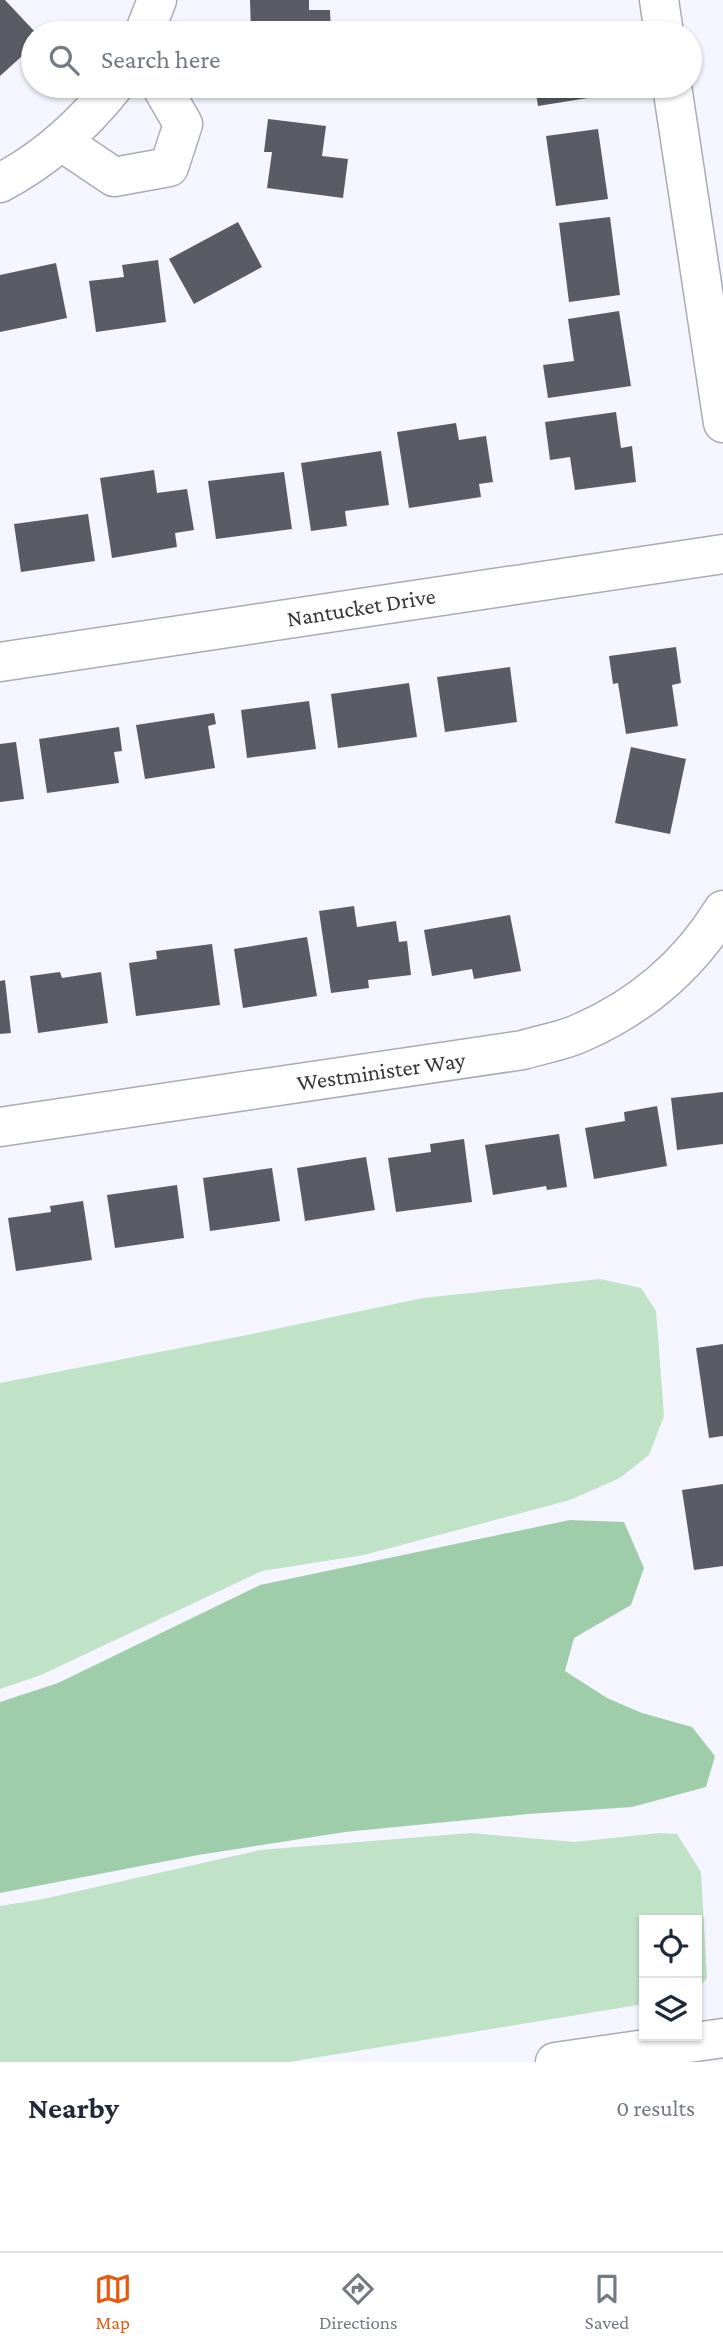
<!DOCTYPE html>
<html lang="en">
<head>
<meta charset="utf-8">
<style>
	:root { --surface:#fff; --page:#f2f2f3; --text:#1f2937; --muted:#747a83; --line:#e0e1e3; --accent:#ea580c }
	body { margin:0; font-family:"Crimson Pro",serif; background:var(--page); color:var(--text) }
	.controls { position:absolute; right:21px; bottom:21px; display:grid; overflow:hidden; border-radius:0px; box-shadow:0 2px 5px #0004 }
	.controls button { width:63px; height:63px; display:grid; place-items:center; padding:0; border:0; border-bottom:2px solid var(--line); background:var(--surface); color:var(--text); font:35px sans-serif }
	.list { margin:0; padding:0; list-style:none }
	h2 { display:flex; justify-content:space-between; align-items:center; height:91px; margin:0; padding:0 28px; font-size:30px }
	h2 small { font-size:23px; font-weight:400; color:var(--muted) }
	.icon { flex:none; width:38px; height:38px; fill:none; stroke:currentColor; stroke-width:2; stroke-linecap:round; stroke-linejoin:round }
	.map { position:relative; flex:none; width:723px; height:2062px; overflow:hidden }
	.search { position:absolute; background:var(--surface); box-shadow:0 2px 5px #0004; left:21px; right:21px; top:21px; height:77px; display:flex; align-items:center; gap:18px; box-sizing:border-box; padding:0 24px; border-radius:38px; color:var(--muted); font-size:26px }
	.sheet { height:189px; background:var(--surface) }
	nav { display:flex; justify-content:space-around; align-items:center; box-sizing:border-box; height:98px; border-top:2px solid var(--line); background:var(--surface); font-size:19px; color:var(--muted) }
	nav a { display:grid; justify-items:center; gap:4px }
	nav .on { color:var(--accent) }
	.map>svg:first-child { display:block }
</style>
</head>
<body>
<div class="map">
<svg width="723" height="2062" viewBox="0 0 723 2062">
	<rect width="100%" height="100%" fill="#f4f5fe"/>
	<path fill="#c0e2c6" d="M 600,1279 L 641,1288 L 656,1311 L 664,1416 L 649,1455 L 620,1478 L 570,1500 L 364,1555 L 262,1571 L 41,1675 L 0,1689 L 0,1383 L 252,1334 L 423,1298 Z
		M 471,1833 L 574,1842 L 660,1833 L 677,1834 L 701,1872 L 707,1979 L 697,1988 L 697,1920 L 644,1920 L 644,2004 L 289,2062 L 0,2062 L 0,1906 L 43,1899 L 260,1850 Z"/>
	<path fill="#9fcda9" d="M 570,1520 L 624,1522 L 644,1568 L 631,1605 L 574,1638 L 565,1671 L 607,1698 L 642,1713 L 692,1727 L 715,1756 L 706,1787 L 632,1807 L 528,1814 L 345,1832 L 198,1855 L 0,1893 L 0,1702 L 58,1683 L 260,1585 Z"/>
	<path fill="#5a5b64" d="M 0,0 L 5,0 L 36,33 L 33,33 L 33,46 L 0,76 Z
		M 250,0 L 309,0 L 309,10 L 330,10 L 331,33 L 251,33 Z
		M 583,26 L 584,33 L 545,33 L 545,32 Z
		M 535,86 L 592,86 L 594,97 L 538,106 Z
		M 268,119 L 326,126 L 322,156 L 348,159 L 343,198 L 267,188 L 272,152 L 264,152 Z
		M 598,129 L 608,199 L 556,206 L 546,136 Z
		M 610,217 L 620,295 L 569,302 L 559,223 Z
		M 238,222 L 262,267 L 194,304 L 169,259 Z
		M 158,260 L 166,322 L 96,332 L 89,281 L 124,277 L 122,265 Z
		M 56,263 L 67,318 L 0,332 L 0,275 Z
		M 619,311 L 631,386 L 548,398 L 543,365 L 574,361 L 568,319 Z
		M 616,412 L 621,448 L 632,446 L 636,482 L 575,490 L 570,457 L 550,460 L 545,422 Z
		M 456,423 L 459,440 L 486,436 L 493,482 L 479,484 L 481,497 L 409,508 L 397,432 Z
		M 381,451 L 389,505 L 345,511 L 347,526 L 311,531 L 301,463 Z
		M 154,470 L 157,493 L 187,489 L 194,530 L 175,533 L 177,547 L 112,558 L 100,478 Z
		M 284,472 L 292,529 L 216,539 L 208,481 Z
		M 88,514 L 95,561 L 21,572 L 14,524 Z
		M 676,647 L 681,683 L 672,685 L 678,726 L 626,734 L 618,683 L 613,684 L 609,656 Z
		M 510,667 L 517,722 L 445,732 L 437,677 Z
		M 409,683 L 417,737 L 338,748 L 331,694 Z
		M 309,701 L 316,749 L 247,758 L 241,710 Z
		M 214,713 L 216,724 L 208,726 L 215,768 L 145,779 L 136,725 Z
		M 119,727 L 122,751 L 114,752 L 119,783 L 47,793 L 39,739 Z
		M 16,742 L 24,799 L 0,802 L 0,744 Z
		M 631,747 L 686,759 L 670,834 L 615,823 Z
		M 354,906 L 357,927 L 396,921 L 399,942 L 407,941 L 411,975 L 368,980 L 369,988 L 331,993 L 319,911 Z
		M 510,915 L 521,971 L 474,979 L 472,969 L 432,976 L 424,930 Z
		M 307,937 L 317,996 L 243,1008 L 234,949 Z
		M 212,944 L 220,1005 L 136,1016 L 129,963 L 157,959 L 156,951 Z
		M 60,972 L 62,978 L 101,972 L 108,1023 L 38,1033 L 30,976 Z
		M 5,980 L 11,1033 L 0,1034 L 0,981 Z
		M 723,1092 L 723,1144 L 677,1150 L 671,1098 Z
		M 657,1106 L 667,1166 L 594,1179 L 585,1128 L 625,1121 L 624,1112 Z
		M 559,1134 L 567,1187 L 547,1190 L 546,1186 L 493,1195 L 485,1145 Z
		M 464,1139 L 472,1202 L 396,1212 L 388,1158 L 431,1152 L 430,1144 Z
		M 366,1157 L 375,1210 L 305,1221 L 297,1168 Z
		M 272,1168 L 280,1221 L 210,1231 L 203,1178 Z
		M 177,1185 L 184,1238 L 115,1248 L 107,1195 Z
		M 83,1201 L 92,1260 L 16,1271 L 8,1218 L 51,1212 L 50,1206 Z
		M 723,1344 L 723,1436 L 709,1438 L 696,1348 Z
		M 723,1484 L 723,1566 L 694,1570 L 682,1490 Z"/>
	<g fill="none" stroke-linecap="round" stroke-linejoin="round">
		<g stroke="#aaabb5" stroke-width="41">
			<path id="minor" d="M 659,0 L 664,33
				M 144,33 L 157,0
				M 672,86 L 723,423
				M 62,142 L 114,177 L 169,167 L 183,124 L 161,86
				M 0,183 C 46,159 82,126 114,86
				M 0,662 L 723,554
				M 0,1127 L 523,1050 C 542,1044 563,1041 580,1033 C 640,1007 689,965 723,910
				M 555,2062 L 723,2038"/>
		</g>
		<use href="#minor" stroke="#fff" stroke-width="38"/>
	</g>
	<g text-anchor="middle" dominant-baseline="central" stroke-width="7" stroke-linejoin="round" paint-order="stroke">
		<g font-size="23" fill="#36363a" stroke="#fff">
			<text transform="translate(361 607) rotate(-9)">Nantucket Drive</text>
			<text transform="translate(381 1071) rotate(-8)">Westminister Way</text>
		</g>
	</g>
</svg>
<div class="controls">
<button><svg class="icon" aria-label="locate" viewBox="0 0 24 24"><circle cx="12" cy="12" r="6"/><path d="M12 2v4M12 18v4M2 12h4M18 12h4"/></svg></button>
<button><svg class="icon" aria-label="layers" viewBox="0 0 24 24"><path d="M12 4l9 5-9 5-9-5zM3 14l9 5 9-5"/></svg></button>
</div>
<div class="search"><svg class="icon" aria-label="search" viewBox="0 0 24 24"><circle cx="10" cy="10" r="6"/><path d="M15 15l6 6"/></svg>Search here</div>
</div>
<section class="sheet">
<h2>Nearby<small>0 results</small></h2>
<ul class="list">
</ul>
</section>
<nav>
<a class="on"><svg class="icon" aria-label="map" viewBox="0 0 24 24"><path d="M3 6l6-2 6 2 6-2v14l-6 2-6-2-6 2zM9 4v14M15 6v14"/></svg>Map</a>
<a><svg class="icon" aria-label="directions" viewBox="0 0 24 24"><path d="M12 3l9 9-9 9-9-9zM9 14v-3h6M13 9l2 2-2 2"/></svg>Directions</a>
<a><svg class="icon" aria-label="saved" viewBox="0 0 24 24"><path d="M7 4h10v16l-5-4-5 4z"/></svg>Saved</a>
</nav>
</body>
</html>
